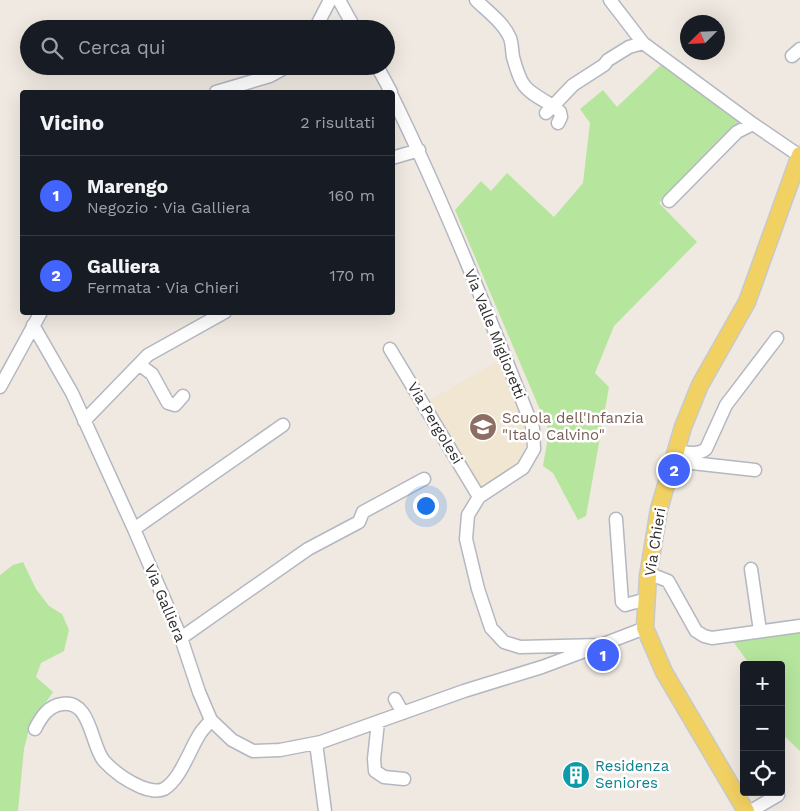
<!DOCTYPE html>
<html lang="it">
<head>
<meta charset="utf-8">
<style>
	:root { --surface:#171b24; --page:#20242c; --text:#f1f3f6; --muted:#9ea1a6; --line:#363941; --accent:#4264fb }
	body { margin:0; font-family:"Work Sans",sans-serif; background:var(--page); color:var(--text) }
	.controls { position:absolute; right:15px; bottom:15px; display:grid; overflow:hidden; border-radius:5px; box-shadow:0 5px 20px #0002 }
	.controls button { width:45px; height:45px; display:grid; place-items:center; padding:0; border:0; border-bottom:1px solid var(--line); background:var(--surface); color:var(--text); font:25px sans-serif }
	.compass { position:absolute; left:680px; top:15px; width:45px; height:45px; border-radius:50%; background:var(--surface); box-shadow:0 5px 20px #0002; rotate:246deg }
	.you { position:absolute; left:425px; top:505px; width:18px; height:18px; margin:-12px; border:4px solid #fff; border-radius:50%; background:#1a73e8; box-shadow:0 0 0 8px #1a73e833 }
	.badge { display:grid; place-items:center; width:32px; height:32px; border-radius:50%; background:var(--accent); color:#fff; font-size:16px; font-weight:700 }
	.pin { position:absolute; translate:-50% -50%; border:2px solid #fff; box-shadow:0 1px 5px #0006 }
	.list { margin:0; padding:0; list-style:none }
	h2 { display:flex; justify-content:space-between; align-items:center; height:65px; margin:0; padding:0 20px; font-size:21px }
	h2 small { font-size:16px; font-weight:400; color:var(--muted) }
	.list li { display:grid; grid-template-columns:32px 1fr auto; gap:15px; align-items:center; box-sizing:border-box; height:80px; padding:0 20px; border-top:1px solid var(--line) }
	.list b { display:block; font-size:19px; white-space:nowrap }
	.list p { margin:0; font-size:16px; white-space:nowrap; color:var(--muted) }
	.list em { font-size:16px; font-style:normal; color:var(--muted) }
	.icon { flex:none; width:28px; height:28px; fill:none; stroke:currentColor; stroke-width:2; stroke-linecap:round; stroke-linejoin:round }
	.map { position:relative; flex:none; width:800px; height:811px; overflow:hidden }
	.search { position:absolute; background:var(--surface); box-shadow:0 5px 20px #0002; left:20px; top:20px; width:375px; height:55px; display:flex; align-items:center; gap:12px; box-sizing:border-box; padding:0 18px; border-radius:28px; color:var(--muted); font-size:19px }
	.panel { position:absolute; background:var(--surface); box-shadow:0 5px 20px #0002; left:20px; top:90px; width:375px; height:225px; border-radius:5px }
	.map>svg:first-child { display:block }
</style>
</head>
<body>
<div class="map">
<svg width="800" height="811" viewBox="0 0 800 811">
	<rect width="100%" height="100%" fill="#efe9e1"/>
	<path fill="#f0e6d1" d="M 498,361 L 521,419 L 526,434 L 526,446 L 522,458 L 514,468 L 481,489 L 428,401 Z"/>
	<path fill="#b6e59e" d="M 663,63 L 741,120 L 659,203 L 697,242 L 614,326 L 595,373 L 609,387 L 586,516 L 578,520 L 553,473 L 543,466 L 549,431 L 455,210 L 481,181 L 491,191 L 507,173 L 554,217 L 583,183 L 590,123 L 580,109 L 603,90 L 617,107 Z
		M 23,562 L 36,589 L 49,606 L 62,614 L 69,630 L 64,651 L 41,663 L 36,677 L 53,692 L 30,725 L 24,749 L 18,811 L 0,811 L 0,575 L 13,565 Z
		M 800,632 L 800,751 L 781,733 L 781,665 L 750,665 L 732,640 Z"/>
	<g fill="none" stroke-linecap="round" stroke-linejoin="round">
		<g stroke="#b4b7c1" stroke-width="15">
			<path id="minor" d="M 339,0 L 355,29
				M 476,0 C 487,11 504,23 510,38 C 512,43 512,51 513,57 C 522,90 525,89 553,106 L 573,85 L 604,65 L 608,60 L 629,47 L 643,43 L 753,124 L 800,156
				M 610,0 L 643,43
				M 315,29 L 330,0
				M 792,56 L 800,49
				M 377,66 L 391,92
				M 216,92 L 270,76 L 288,66
				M 392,96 C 445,204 489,316 533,428 L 534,449 L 523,468 L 479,497 L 468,515 L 466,539 L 478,589 L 491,628 L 504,642 L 520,647 L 601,645 L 645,628
				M 546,113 L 553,106 L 560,112 L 561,117 L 558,123
				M 392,158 L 419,150
				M 669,201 L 737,132 L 753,124
				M 33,325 L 72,393 L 134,529 L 181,638 L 199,692 L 211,720 L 232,740 L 253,751 L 280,750 L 321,742 L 464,691 L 542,667 L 601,645
				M 390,349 L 479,497
				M 140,365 L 152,374 L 168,403 L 175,405 L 183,396
				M 0,387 L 41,312
				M 84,421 L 148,355 L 225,312
				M 676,451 C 686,452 697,456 706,449 L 726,405 L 777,338
				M 674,461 L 755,470
				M 616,519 L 622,602 L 625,605 L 647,599
				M 134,529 L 283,425
				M 751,569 L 760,631
				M 648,576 L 658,577 L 668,581 L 696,631 L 704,636 L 712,638 L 800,626
				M 181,638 L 308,549 L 359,522 L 363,512 L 424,479
				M 395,699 L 403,713
				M 378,722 L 374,759 L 375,771 L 384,777 L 404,779
				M 35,729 C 41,717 48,706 62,704 C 91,699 91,746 104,761 C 115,773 127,781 141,787 C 148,790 158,792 164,789 C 181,779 190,748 201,732 C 204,728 208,724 211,720
				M 316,743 L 325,811
				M 751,811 L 778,795"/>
		</g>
		<g stroke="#c9c9c9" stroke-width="19">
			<path id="major" d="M 746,811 L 664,672 L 645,628 L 648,576 L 659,509 L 683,427 L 700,385 L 747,302 L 800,155"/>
		</g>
		<use href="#minor" stroke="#fff" stroke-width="12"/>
		<use href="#major" stroke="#f2d163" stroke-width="16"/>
	</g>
	<defs>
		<g id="school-disc" transform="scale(1.4375)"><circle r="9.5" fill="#8d6e63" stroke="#fff"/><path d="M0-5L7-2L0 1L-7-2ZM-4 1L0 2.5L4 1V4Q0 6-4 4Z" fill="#fff"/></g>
		<g id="building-disc" transform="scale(1.4375)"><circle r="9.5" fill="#0f9aa8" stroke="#fff"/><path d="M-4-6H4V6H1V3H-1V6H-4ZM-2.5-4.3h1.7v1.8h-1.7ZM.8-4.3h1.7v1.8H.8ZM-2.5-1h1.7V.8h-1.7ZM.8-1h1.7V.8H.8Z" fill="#fff"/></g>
	</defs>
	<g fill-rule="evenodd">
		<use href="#school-disc" x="483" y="427"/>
		<use href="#building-disc" x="576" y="775"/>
	</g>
	<g text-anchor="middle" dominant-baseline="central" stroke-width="5" stroke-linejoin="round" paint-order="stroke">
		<g font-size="15" fill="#2e2e2e" stroke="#fff">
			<text transform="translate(495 334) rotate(68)">Via Valle Miglioretti</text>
			<text transform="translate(435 423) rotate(59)">Via Pergolesi</text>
			<text transform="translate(655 542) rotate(-81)">Via Chieri</text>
			<text transform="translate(165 603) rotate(67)">Via Galliera</text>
		</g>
		<g font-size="15" fill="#785e54" stroke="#fff" text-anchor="start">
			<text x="502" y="418">Scuola dell'Infanzia<tspan x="502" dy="17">"Italo Calvino"</tspan></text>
		</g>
		<g font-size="15" fill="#0d838f" stroke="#fff" text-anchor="start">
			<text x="595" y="766">Residenza<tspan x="595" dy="17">Seniores</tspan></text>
		</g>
	</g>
</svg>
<div class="controls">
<button>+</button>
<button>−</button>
<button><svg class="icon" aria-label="locate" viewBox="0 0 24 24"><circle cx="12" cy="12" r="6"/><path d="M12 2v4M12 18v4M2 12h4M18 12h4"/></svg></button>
</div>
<svg class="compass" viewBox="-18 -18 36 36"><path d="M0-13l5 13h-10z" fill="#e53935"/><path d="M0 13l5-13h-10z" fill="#9ea1a6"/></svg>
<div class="you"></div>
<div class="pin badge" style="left:603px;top:655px">1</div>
<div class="pin badge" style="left:674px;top:470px">2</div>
<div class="search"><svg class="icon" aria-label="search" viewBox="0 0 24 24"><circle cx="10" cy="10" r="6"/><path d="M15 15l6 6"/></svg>Cerca qui</div>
<section class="panel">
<h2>Vicino<small>2 risultati</small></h2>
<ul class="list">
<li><span class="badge">1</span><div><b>Marengo</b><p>Negozio · Via Galliera</p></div><em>160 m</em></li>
<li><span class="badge">2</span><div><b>Galliera</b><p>Fermata · Via Chieri</p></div><em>170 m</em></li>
</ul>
</section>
</div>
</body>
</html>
